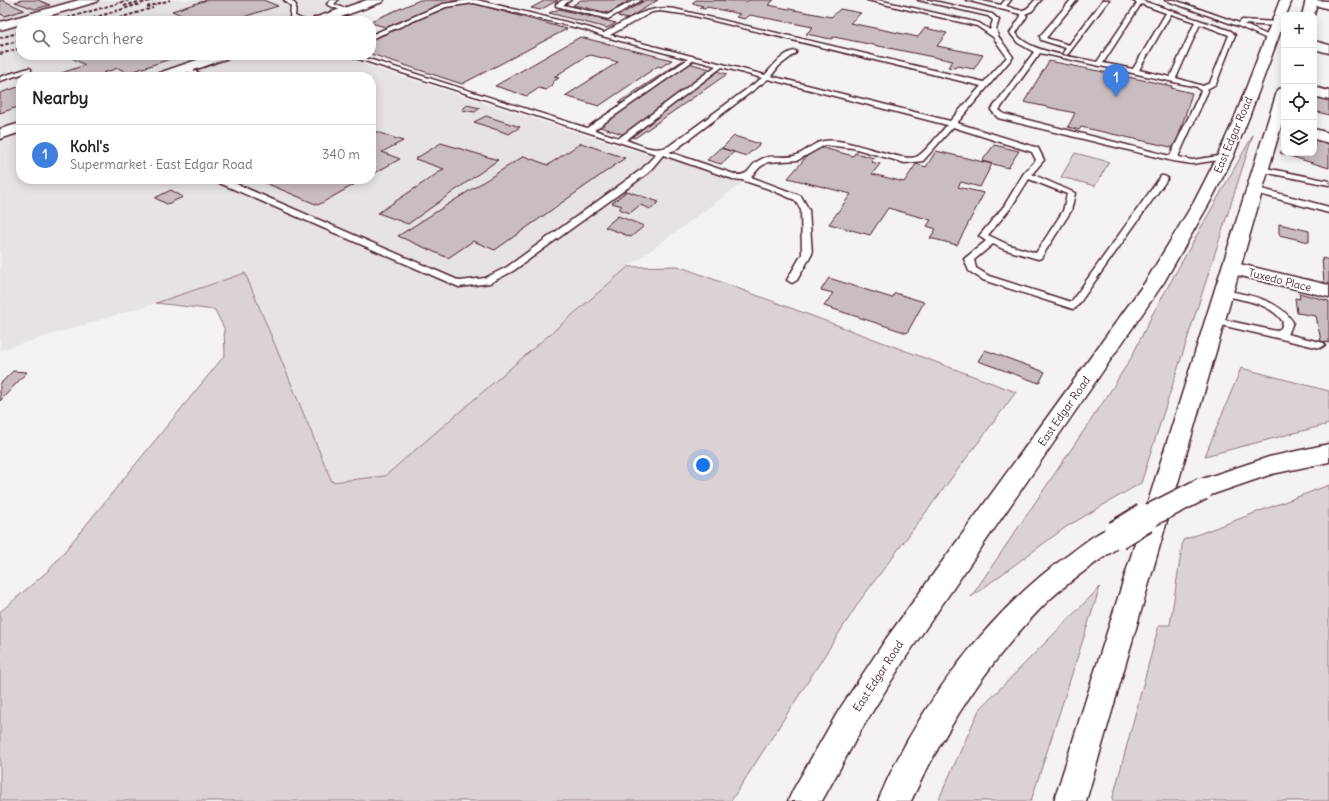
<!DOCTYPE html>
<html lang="en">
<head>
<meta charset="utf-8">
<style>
	:root { --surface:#fff; --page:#f2f2f2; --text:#202124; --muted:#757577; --line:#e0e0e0; --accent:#d1495b }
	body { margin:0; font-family:Delius,sans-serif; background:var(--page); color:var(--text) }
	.controls { position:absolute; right:12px; top:12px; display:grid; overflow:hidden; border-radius:8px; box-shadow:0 2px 10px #0003 }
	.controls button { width:36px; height:36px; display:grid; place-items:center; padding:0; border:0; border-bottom:1px solid var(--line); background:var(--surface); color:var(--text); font:20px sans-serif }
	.you { position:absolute; left:703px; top:465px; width:14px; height:14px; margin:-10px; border:3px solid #fff; border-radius:50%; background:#1a73e8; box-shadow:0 0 0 6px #1a73e833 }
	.badge { display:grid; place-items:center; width:26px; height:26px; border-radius:50%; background:var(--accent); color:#fff; font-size:13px; font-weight:700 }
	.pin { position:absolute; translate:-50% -33px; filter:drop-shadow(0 1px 2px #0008) }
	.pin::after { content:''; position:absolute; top:21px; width:14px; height:12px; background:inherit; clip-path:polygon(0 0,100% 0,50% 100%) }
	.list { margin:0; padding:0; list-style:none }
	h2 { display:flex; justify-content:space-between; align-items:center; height:52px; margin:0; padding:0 16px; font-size:17px }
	h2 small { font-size:13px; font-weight:400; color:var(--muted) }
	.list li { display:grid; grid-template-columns:26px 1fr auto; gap:12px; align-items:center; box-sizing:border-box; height:60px; padding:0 16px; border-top:1px solid var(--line) }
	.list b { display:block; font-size:15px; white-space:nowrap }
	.list p { margin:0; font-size:13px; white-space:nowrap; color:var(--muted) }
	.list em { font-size:13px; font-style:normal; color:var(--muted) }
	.icon { flex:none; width:22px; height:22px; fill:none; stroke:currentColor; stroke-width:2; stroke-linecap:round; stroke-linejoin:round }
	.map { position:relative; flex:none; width:1329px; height:801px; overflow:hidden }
	.search { position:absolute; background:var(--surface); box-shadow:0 2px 10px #0003; left:16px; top:16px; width:360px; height:44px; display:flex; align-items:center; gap:10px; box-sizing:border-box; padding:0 14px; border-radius:16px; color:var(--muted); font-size:15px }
	.panel { position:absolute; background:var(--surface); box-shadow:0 2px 10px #0003; left:16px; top:72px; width:360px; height:112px; border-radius:16px }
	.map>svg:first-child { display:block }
</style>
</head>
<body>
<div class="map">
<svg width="1329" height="801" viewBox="0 0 1329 801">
	<rect width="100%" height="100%" fill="#f4f2f2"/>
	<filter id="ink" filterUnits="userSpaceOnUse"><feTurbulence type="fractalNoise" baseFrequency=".025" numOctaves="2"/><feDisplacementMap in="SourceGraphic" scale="8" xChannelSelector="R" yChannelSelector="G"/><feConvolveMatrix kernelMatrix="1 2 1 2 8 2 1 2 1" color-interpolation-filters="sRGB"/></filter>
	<g filter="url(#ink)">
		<path fill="#e7e2e3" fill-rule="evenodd" d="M 0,0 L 360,0 L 345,5 L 354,9 L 320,21 L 21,21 L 21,55 L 335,55 L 628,149 L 665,157 L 745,181 L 628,267 L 385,476 L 332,483 L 244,273 L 156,303 L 0,350 ZM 21,77 L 371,77 L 371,179 L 21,179 Z"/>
		<path fill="#dbd2d5" stroke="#927880" d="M 1253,135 L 1141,483 L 1066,527 L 971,597 L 1106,398 L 1131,358 L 1152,315 Z
			M 1075,153 L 1109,162 L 1095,186 L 1061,177 Z
			M 678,266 L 1016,392 L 861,599 L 731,801 L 0,801 L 0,612 L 50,569 L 225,355 L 224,328 L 215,310 L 156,303 L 245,273 L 332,482 L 385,476 L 628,267 Z
			M 1241,368 L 1329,391 L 1329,424 L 1205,456 Z
			M 1329,485 L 1329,801 L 1112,801 L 1159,625 L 1170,625 L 1183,540 Z
			M 1100,587 L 1031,801 L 938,801 L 979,710 Z"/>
		<path fill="#cabdc1" stroke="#4a1f2b" d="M 0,0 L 2,0 L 24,10 L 5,16 L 0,14 Z
			M 22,0 L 38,0 L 50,5 L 35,9 L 15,2 Z
			M 207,0 L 263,0 L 278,6 L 240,18 L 247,21 L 195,21 L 172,11 Z
			M 420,0 L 461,0 L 567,29 L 462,84 L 371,54 L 371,40 L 395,30 L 371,23 L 371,21 Z
			M 546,0 L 558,0 L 540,10 L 531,8 Z
			M 581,0 L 630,0 L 609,13 L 573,5 Z
			M 646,0 L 658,0 L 627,19 L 618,16 Z
			M 696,0 L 748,1 L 749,0 L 774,0 L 768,5 L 831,17 L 840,9 L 861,13 L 850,23 L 918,37 L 925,28 L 947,33 L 937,46 L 983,55 L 974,69 L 957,66 L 955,68 L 948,67 L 953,61 L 834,37 L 831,39 L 806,34 L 813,27 L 750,15 L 745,19 L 736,17 L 740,14 L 707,7 L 705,9 L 699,8 L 703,6 L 692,3 Z
			M 559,9 L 616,23 L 607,28 L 549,13 Z
			M 580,37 L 672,60 L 661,67 L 658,66 L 599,106 L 565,96 L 618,62 L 591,55 L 585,57 L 554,77 L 559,78 L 552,82 L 554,83 L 551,85 L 553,85 L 546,90 L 539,88 L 527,96 L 495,86 Z
			M 66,55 L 182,55 L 128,73 L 118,68 L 103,73 L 108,76 L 105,77 L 50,77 L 85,65 Z
			M 682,61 L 727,74 L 635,138 L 591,124 L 622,103 L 619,102 Z
			M 1049,61 L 1172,86 L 1171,88 L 1192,93 L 1175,148 L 1081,127 L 1079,130 L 1068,127 L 1075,113 L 1024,102 Z
			M 21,86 L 21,106 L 0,113 L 0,93 Z
			M 1314,96 L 1329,100 L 1329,115 L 1314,111 Z
			M 467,105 L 480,108 L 475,112 L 462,110 Z
			M 486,116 L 520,127 L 509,134 L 474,122 Z
			M 371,130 L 403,141 L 382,152 L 400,159 L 371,175 Z
			M 734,136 L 760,144 L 746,156 L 722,148 Z
			M 1314,137 L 1329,141 L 1329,168 L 1280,153 L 1284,148 L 1284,153 L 1314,153 Z
			M 441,143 L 498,160 L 408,224 L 378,213 L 444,169 L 415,159 Z
			M 581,143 L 625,158 L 495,250 L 473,241 L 448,258 L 398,236 L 524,156 L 548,165 Z
			M 994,145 L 1019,151 L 1008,168 L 982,161 Z
			M 816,146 L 853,156 L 855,153 L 874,158 L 871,162 L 880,164 L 872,174 L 904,182 L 916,164 L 926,167 L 936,151 L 992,164 L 980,187 L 961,182 L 958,187 L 984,193 L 957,245 L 930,238 L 936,229 L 927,226 L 931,220 L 888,208 L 870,235 L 829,224 L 851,194 L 788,178 Z
			M 720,148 L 734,152 L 721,164 L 707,160 Z
			M 256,179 L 364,179 L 318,205 Z
			M 171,190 L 183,197 L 167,204 L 155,198 Z
			M 627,191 L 659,202 L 651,209 L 640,205 L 630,213 L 619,209 L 622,206 L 612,203 Z
			M 618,216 L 644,226 L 631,237 L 605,227 Z
			M 1279,224 L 1309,231 L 1309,242 L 1279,235 Z
			M 1322,258 L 1329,260 L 1329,284 L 1324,283 Z
			M 829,278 L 892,298 L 895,293 L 924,302 L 907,333 L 824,306 L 833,293 L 821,290 Z
			M 1299,293 L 1329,301 L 1329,343 L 1321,341 L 1316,316 L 1297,313 L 1295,298 L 1300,299 Z
			M 985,350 L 1045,372 L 1039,383 L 978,361 Z
			M 13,371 L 27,372 L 0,401 L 0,384 Z"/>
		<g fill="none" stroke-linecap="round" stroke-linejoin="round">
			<g stroke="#4a1f2b" stroke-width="3">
				<path id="lane" d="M 284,0 L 291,0 L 296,5 L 295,16 L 306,21 L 297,21 L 290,18 L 291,6 Z
					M 331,0 L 338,0 L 334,4 L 350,11 L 345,12 L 328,5 L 327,4 Z
					M 469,0 L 477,0 L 590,28 L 604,33 C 627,20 647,5 675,9 L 984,82 L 1007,57 L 993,37 L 977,26 L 867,0 L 878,0 L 979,23 L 990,30 L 993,20 L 988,16 L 918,0 L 929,0 L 992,14 L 999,20 L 996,29 L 998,36 L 1013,57 L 957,123 L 1038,148 L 1044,160 L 1032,174 L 1075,193 L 1071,211 L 1041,258 L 1038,259 L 1003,249 L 993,244 L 974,260 L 976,268 L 989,276 L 1071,302 L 1161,176 L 1164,176 L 1168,178 L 1076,308 L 1073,309 L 983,280 L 969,271 L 964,259 L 986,241 L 979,236 L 1004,206 L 1024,173 L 1036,160 L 1032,152 L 953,127 L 923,161 L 905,163 L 853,148 L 825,145 L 798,160 L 768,162 L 760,167 L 751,177 L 801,196 L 809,210 L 812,254 L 797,280 L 792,283 L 787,280 L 802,254 L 801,210 L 795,200 L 769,189 L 742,180 L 733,179 L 663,155 L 648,173 L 513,271 L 490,283 L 459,287 L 215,181 L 214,179 L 225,179 L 460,281 L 485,278 L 507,267 L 642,169 L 656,154 L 346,55 L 356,55 L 587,128 L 688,59 L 602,36 L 586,30 L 474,3 L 446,7 L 371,39 L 371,35 L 443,4 ZM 660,11 L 690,15 L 981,86 L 950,121 L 771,76 L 779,66 L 796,53 L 796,51 C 786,50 772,67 765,75 L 610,35 L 652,12 ZM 694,60 L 716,66 L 619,138 L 594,130 ZM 722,67 L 762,78 L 669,146 C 654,153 641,145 626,140 ZM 768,79 L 947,125 C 940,133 926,151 918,156 C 904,165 847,136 824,141 C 812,143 805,153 794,156 C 782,159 769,153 758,161 C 748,167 751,175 737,175 L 669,152 L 675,150 ZM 1029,179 L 1067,194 L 1063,211 L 1036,253 L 1009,245 L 988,235 L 1010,209 Z
					M 563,0 L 571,0 L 563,5 L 607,15 L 635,0 L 642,0 L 608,19 L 556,6 L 556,4 Z
					M 966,0 L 977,0 L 1001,5 L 1005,0 L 1011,0 L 1006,6 C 1021,11 1024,14 1035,0 L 1041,0 L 1032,11 L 1025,14 L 1027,16 L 1016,33 C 1026,52 1077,57 1097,62 L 1137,3 L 1131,0 L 1140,0 L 1231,31 L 1235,35 L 1216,84 L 1207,89 L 1208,91 L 1178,157 L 1192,160 L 1225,155 L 1229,157 L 1225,159 L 1192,164 L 1173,161 L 998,118 L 991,110 L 1034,52 L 1018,43 L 1010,33 L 1021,16 L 1020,14 ZM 1141,4 L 1166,13 L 1133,69 L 1103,63 ZM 1171,14 L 1195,22 L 1170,77 L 1139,70 ZM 1200,24 L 1229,35 L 1210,83 L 1203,86 L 1176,78 ZM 1040,53 L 1197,87 L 1201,91 L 1170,156 L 1004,114 L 999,110 Z
					M 1071,0 L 1077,0 L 1046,38 L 1069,45 L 1103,0 L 1109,0 L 1068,54 L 1066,55 L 1063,53 L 1066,48 L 1041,40 L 1040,36 Z
					M 1165,0 L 1174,0 L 1239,23 L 1242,20 L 1277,22 L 1280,24 L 1277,26 L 1243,24 L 1274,38 L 1275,39 L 1272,41 L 1238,26 Z
					M 185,66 L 205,76 L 206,77 L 198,77 L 183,69 L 183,67 Z
					M 29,68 L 31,69 L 31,71 L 0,81 L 0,77 Z
					M 1258,167 L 1261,167 L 1329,181 L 1329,185 L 1258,171 Z
					M 1252,188 L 1258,188 L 1329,207 L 1329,213 L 1252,192 L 1251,190 Z
					M 1224,290 C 1249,295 1278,299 1293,322 L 1290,330 L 1287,334 L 1324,343 L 1325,345 L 1320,348 L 1212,323 L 1211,321 L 1216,318 L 1276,331 L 1281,328 L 1283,322 C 1270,302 1241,300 1221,295 L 1219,293 L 1221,291 Z"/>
			</g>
			<g stroke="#4a1f2b" stroke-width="3">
				<path id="street" d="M 79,0 L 98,0 L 96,2 L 31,21 L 21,21 L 21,24 L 0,30 L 0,22 Z
					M 1307,0 L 1329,1 L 1329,9 L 1308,3 Z
					M 1314,41 L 1329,45 L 1329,53 L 1314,49 Z
					M 1314,87 L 1329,91 L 1329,100 L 1314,96 Z
					M 1314,129 L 1329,133 L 1329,143 L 1314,139 Z
					M 1231,262 L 1329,285 L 1329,297 L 1224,272 L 1222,268 L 1224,264 Z"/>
			</g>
			<g stroke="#4a1f2b" stroke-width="3">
				<path id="secondary" d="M 367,0 L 384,0 L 382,2 L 330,21 L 312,21 L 314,18 Z
					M 211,55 L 230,55 L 228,58 L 174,77 L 154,77 L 156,74 Z
					M 21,123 L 21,132 L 0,139 L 0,129 Z"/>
			</g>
			<g stroke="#4a1f2b" stroke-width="3">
				<path id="highway" d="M 1280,0 L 1292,0 L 1286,15 L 1284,15 L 1284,22 L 1249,117 L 1233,157 L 1210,202 L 1164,282 L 906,657 L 861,730 L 822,801 L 788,801 L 793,790 L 839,710 L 886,639 L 1146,281 L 1194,202 L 1217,157 L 1235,117 Z
					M 1306,0 L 1318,0 L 1314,15 L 1302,15 Z
					M 1284,88 L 1284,116 L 1086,801 L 1054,801 L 1277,92 L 1279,89 Z
					M 1329,444 L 1329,462 L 1272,474 L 1202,498 L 1193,496 L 1190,489 L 1193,482 L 1269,457 Z
					M 1117,525 L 1126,528 L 1130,535 L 1126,542 C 1098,561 1070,580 1046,603 C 989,660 945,729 911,801 L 878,801 C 916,709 989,610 1071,553 C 1085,542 1100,530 1117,525 Z"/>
			</g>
			<use href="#lane" fill="#fff" fill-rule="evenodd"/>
			<use href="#street" fill="#fff" fill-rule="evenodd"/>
			<use href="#secondary" fill="#fff" fill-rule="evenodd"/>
			<use href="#highway" fill="#fff" fill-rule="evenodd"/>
			<path stroke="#4a1f2b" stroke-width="2" stroke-dasharray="3.5 2" stroke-linecap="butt" d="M 124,6 L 145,0
				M 147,7 L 170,0
				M 57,21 L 129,0
				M 83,21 L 153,0
				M 109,21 L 153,8
				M 0,38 L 21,32
				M 0,46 L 21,40
				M 0,54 L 21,48"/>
			<g stroke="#4a1f2b" stroke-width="25" stroke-linecap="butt">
				<path id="highway-bridge-far1" d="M 1143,519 L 1202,489"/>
			</g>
			<g stroke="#4a1f2b" stroke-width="32" stroke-linecap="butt">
				<path id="highway-bridge" d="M 1117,535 L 1145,518"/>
			</g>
			<use href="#highway-bridge-far1" stroke="#fff" stroke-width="22"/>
			<use href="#highway-bridge" stroke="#fff" stroke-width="28"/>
		</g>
	</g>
	<g text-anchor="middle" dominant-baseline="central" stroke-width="3.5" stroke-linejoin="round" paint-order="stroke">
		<g font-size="11" fill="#4a1f2b" stroke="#fff">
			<text transform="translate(1233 135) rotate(-67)">East Edgar Road</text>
			<text transform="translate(1280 280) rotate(14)">Tuxedo Place</text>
			<text transform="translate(1064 411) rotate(-55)">East Edgar Road</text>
			<text transform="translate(878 676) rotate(-57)">East Edgar Road</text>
		</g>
	</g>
</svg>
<div class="controls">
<button>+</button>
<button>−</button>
<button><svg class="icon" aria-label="locate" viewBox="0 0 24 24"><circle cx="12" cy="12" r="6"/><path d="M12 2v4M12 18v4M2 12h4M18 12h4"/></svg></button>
<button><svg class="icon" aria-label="layers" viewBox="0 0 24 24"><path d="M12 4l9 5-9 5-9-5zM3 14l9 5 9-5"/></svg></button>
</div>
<div class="you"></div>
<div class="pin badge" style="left:1116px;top:97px;background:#3f7fe0">1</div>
<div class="search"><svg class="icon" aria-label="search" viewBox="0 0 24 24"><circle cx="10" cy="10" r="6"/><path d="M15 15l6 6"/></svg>Search here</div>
<section class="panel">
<h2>Nearby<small></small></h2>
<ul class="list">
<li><span class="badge" style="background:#3f7fe0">1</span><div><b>Kohl's</b><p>Supermarket · East Edgar Road</p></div><em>340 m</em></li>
</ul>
</section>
</div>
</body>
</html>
